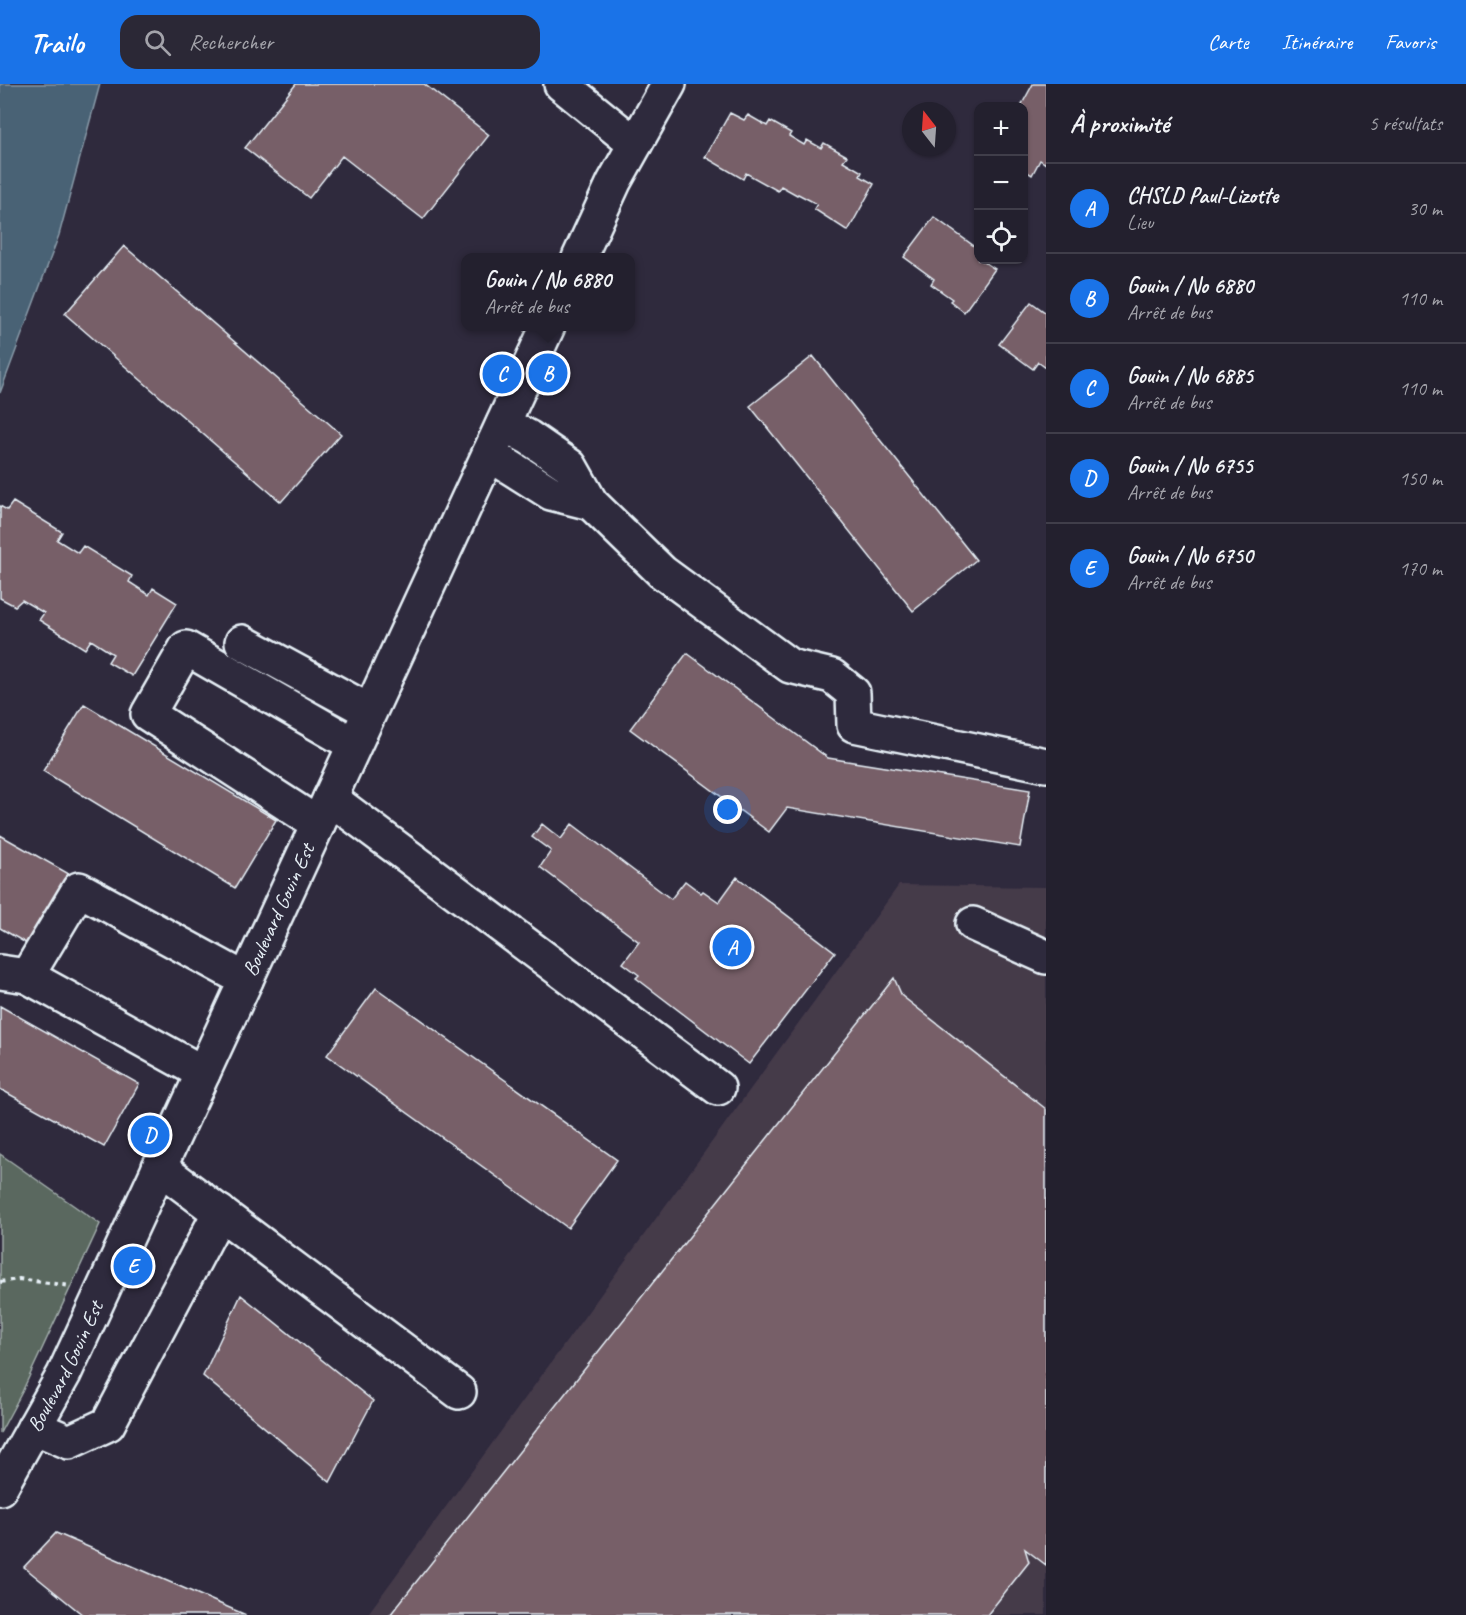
<!DOCTYPE html>
<html lang="fr">
<head>
<meta charset="utf-8">
<style>
	:root { --surface:#23202e; --page:#2b2836; --text:#f1f3f6; --muted:#a3a3aa; --line:#403e4a; --accent:#1a73e8 }
	body { margin:0; font-family:Caveat,sans-serif; background:var(--page); color:var(--text) }
	.controls { position:absolute; right:18px; top:18px; display:grid; overflow:hidden; border-radius:12px; box-shadow:0 2px 4px #0004 }
	.controls button { width:54px; height:54px; display:grid; place-items:center; padding:0; border:0; border-bottom:2px solid var(--line); background:var(--surface); color:var(--text); font:30px sans-serif }
	.compass { position:absolute; left:902px; top:18px; width:54px; height:54px; border-radius:50%; background:var(--surface); box-shadow:0 2px 4px #0004; rotate:343deg }
	.you { position:absolute; left:728px; top:726px; width:21px; height:21px; margin:-15px; border:4px solid #fff; border-radius:50%; background:#1a73e8; box-shadow:0 0 0 9px #1a73e833 }
	.badge { display:grid; place-items:center; width:39px; height:39px; border-radius:50%; background:var(--accent); color:#fff; font-size:20px; font-weight:700 }
	.pin { position:absolute; translate:-50% -50%; border:3px solid #fff; box-shadow:0 2px 6px #0006 }
	.popup { position:absolute; left:461px; top:169px; width:174px; height:78px; box-sizing:border-box; display:grid; place-content:center; border-radius:12px; background:var(--surface); filter:drop-shadow(0 2px 4px #0005); font-size:20px; white-space:nowrap; color:var(--muted) }
	.popup b { font-size:22px; color:var(--text) }
	.popup::after { content:''; position:absolute; left:50%; top:100%; margin-left:-12px; border:12px solid transparent; border-top-color:var(--surface) }
	.list { margin:0; padding:0; list-style:none }
	h2 { display:flex; justify-content:space-between; align-items:center; height:78px; margin:0; padding:0 24px; font-size:26px }
	h2 small { font-size:20px; font-weight:400; color:var(--muted) }
	.list li { display:grid; grid-template-columns:39px 1fr auto; gap:18px; align-items:center; box-sizing:border-box; height:90px; padding:0 24px; border-top:2px solid var(--line) }
	.list b { display:block; font-size:22px; white-space:nowrap }
	.list p { margin:0; font-size:20px; white-space:nowrap; color:var(--muted) }
	.list em { font-size:20px; font-style:normal; color:var(--muted) }
	.icon { flex:none; width:33px; height:33px; fill:none; stroke:currentColor; stroke-width:2; stroke-linecap:round; stroke-linejoin:round }
	.map { position:relative; flex:none; width:1046px; height:1531px; overflow:hidden }
	header { display:flex; align-items:center; gap:36px; box-sizing:border-box; height:84px; padding:0 30px; background:var(--accent); color:#fff }
	header strong { font-size:28px }
	nav { display:flex; gap:33px; margin-inline-start:auto; font-size:21px }
	.search { width:420px; height:54px; background:var(--page); display:flex; align-items:center; gap:15px; box-sizing:border-box; padding:0 21px; border-radius:18px; color:var(--muted); font-size:22px }
	main { display:flex }
	aside { flex:1; background:var(--surface) }
	.map>svg:first-child { display:block }
</style>
</head>
<body>
<header>
<strong>Trailo</strong>
<div class="search"><svg class="icon" aria-label="search" viewBox="0 0 24 24"><circle cx="10" cy="10" r="6"/><path d="M15 15l6 6"/></svg>Rechercher</div>
<nav><a>Carte</a><a>Itinéraire</a><a>Favoris</a></nav>
</header>
<main>
<div class="map">
<svg width="1046" height="1531" viewBox="0 0 1046 1531">
	<rect width="100%" height="100%" fill="#2f2a3d"/>
	<filter id="ink" filterUnits="userSpaceOnUse"><feTurbulence type="fractalNoise" baseFrequency=".0167" numOctaves="2"/><feDisplacementMap in="SourceGraphic" scale="12" xChannelSelector="R" yChannelSelector="G"/><feConvolveMatrix kernelMatrix="1 2 1 2 8 2 1 2 1" color-interpolation-filters="sRGB"/></filter>
	<g filter="url(#ink)">
		<path fill="#453a4a" d="M 899,801 L 1046,803 L 1046,1531 L 367,1531 Z"/>
		<path fill="#5a685e" stroke="#a1acab" stroke-width="1.5" d="M 0,1070 L 100,1140 L 22,1308 L 0,1349 Z"/>
		<path fill="#4a6274" stroke="#899ba9" stroke-width="1.5" d="M 0,0 L 100,0 L 59,151 L 0,309 Z"/>
		<path fill="#775f68" stroke="#e8f1f8" stroke-width="1.5" d="M 296,0 L 424,0 L 489,51 L 423,135 L 342,72 L 309,114 L 245,64 Z
			M 1033,0 L 1046,0 L 1046,80 L 1040,76 L 1032,91 L 1024,86 L 1024,22 L 1021,22 Z
			M 730,29 L 744,36 L 748,31 L 767,42 L 770,37 L 791,49 L 789,52 L 804,61 L 807,56 L 821,64 L 824,59 L 847,72 L 843,77 L 862,88 L 860,92 L 874,100 L 848,147 L 814,125 L 817,120 L 798,110 L 797,111 L 781,102 L 778,107 L 746,89 L 743,95 L 705,73 Z
			M 934,133 L 978,165 L 978,176 L 981,176 L 995,185 L 964,228 L 950,217 L 952,215 L 931,200 L 934,195 L 904,173 Z
			M 124,162 L 341,350 L 281,418 L 65,230 Z
			M 1031,218 L 1046,229 L 1046,284 L 1038,278 L 1033,285 L 999,260 Z
			M 813,272 L 976,476 L 913,527 L 750,322 Z
			M 13,418 L 62,448 L 57,456 L 78,469 L 83,462 L 132,492 L 129,498 L 149,511 L 153,504 L 177,519 L 132,592 L 108,578 L 113,570 L 91,556 L 85,565 L 39,536 L 44,529 L 22,516 L 15,522 L 0,514 L 0,422 L 7,426 Z
			M 687,569 L 828,674 L 1030,706 L 1020,763 L 787,724 L 769,748 L 630,645 Z
			M 84,620 L 276,736 L 235,804 L 43,687 Z
			M 542,740 L 561,755 L 572,740 L 671,815 L 685,797 L 701,809 L 703,807 L 719,818 L 737,793 L 835,868 L 749,980 L 636,894 L 639,891 L 623,879 L 639,858 L 540,783 L 551,767 L 532,753 Z
			M 0,751 L 76,794 L 36,865 L 0,844 Z
			M 894,894 L 902,912 L 1046,1025 L 1046,1481 L 1025,1465 L 1029,1478 L 987,1531 L 390,1531 Z
			M 376,904 L 617,1076 L 568,1144 L 327,971 Z
			M 0,922 L 139,1000 L 104,1063 L 0,1005 Z
			M 241,1211 L 373,1317 L 330,1398 L 203,1292 Z
			M 56,1449 L 246,1531 L 83,1531 L 24,1483 Z"/>
		<g fill="none" stroke-linecap="round" stroke-linejoin="round">
			<g stroke="#e8f1f8" stroke-width="38">
				<g id="minor">
					<path d="M 561,0 L 635,60"/>
					<path d="M 579,174 L 614,98 L 669,0"/>
					<path d="M 503,340 L 528,353 L 570,382 L 591,419 L 662,488 L 790,582 L 832,592 L 853,609 L 854,641 L 1046,681"/>
					<path d="M 489,370 L 551,409 L 591,419"/>
					<path d="M 242,558 L 369,627"/>
					<path d="M 330,714 L 718,1004"/>
					<path d="M 318,740 L 148,630 L 186,564 L 353,660"/>
					<path d="M 973,840 L 1046,873"/>
					<path d="M 0,888 L 27,892"/>
					<path d="M 203,989 L 27,892 L 79,805 L 246,896"/>
					<path d="M 159,1083 L 459,1308"/>
					<path d="M 34,1343 L 69,1358 L 108,1340 L 220,1128"/>
					<path id="s1" d="M 0,1404 L 64,1290 L 548,242"/>
				</g>
			</g>
			<path stroke="#e8f1f8" stroke-width="4" stroke-dasharray="4.5 4.5" stroke-linecap="butt" d="M 0,1198 L 19,1195 L 71,1202"/>
			<use href="#minor" stroke="#2f2a3d" stroke-width="33"/>
		</g>
	</g>
	<g text-anchor="middle" dominant-baseline="central" stroke-width="4.5" stroke-linejoin="round" paint-order="stroke">
		<g font-size="21" fill="#e8f1f8" stroke="#2f2a3d">
			<text stroke="none"><textPath href="#s1" startOffset="642">Boulevard Gouin Est</textPath></text>
			<text stroke="none"><textPath href="#s1" startOffset="138">Boulevard Gouin Est</textPath></text>
		</g>
	</g>
</svg>
<div class="controls">
<button>+</button>
<button>−</button>
<button><svg class="icon" aria-label="locate" viewBox="0 0 24 24"><circle cx="12" cy="12" r="6"/><path d="M12 2v4M12 18v4M2 12h4M18 12h4"/></svg></button>
</div>
<svg class="compass" viewBox="-18 -18 36 36"><path d="M0-13l5 13h-10z" fill="#e53935"/><path d="M0 13l5-13h-10z" fill="#a3a3aa"/></svg>
<div class="you"></div>
<div class="pin badge" style="left:732px;top:863px">A</div>
<div class="pin badge" style="left:548px;top:289px">B</div>
<div class="popup"><b>Gouin / No 6880</b>Arrêt de bus</div>
<div class="pin badge" style="left:502px;top:290px">C</div>
<div class="pin badge" style="left:150px;top:1051px">D</div>
<div class="pin badge" style="left:133px;top:1182px">E</div>
</div>
<aside>
<h2>À proximité<small>5 résultats</small></h2>
<ul class="list">
<li><span class="badge">A</span><div><b>CHSLD Paul-Lizotte</b><p>Lieu</p></div><em>30 m</em></li>
<li><span class="badge">B</span><div><b>Gouin / No 6880</b><p>Arrêt de bus</p></div><em>110 m</em></li>
<li><span class="badge">C</span><div><b>Gouin / No 6885</b><p>Arrêt de bus</p></div><em>110 m</em></li>
<li><span class="badge">D</span><div><b>Gouin / No 6755</b><p>Arrêt de bus</p></div><em>150 m</em></li>
<li><span class="badge">E</span><div><b>Gouin / No 6750</b><p>Arrêt de bus</p></div><em>170 m</em></li>
</ul>
</aside>
</main>
</body>
</html>
